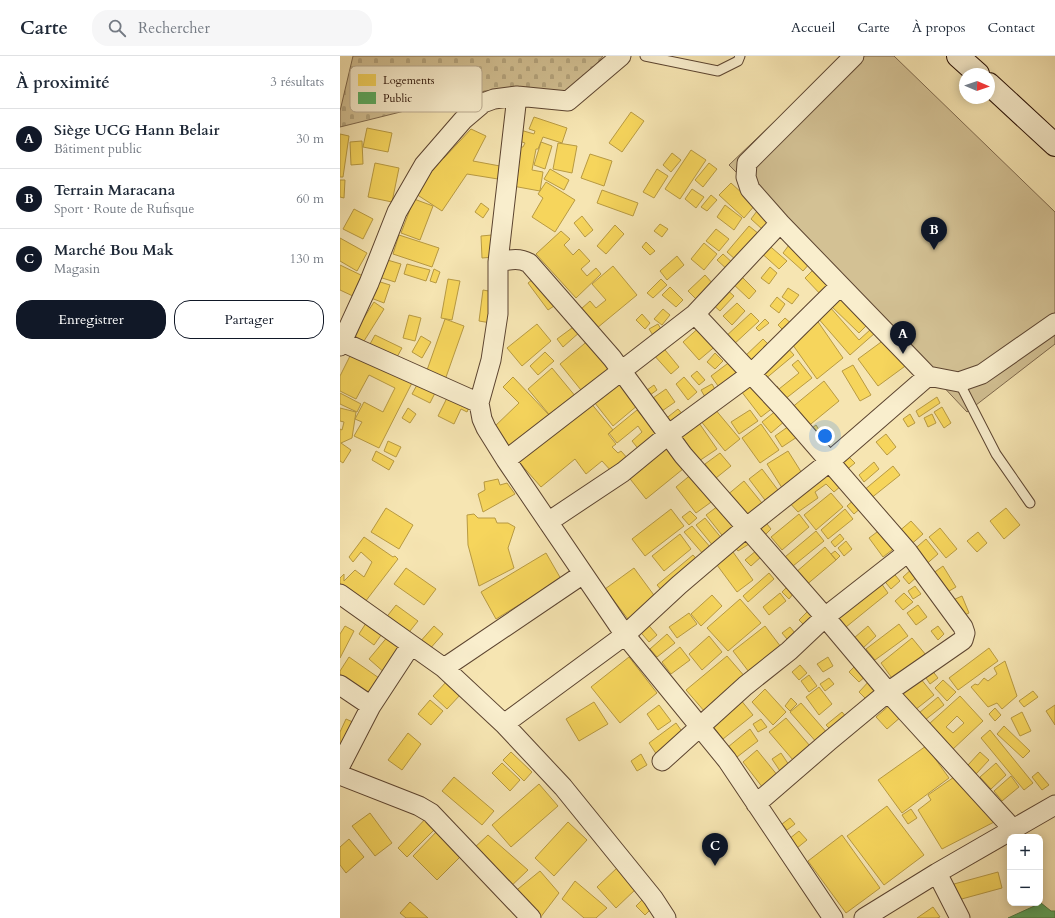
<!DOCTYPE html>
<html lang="fr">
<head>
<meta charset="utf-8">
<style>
	:root { --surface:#fff; --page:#f6f6f7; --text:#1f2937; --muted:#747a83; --line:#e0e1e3; --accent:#111827 }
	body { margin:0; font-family:Cardo,serif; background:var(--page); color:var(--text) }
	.controls { position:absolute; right:12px; bottom:12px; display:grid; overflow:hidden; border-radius:8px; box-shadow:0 2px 10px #0003 }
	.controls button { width:36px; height:36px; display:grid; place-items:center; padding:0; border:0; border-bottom:1px solid var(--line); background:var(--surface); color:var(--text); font:20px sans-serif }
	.compass { position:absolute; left:619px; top:12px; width:36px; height:36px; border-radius:50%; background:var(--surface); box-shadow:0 2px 10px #0003; rotate:92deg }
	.you { position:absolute; left:485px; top:380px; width:14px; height:14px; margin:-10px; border:3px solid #fff; border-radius:50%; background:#1a73e8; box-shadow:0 0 0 6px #1a73e833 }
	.badge { display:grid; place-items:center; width:26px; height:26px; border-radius:50%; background:var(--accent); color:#fff; font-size:13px; font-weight:700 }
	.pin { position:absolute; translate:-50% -33px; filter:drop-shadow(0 1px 2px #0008) }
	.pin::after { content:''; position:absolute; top:21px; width:14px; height:12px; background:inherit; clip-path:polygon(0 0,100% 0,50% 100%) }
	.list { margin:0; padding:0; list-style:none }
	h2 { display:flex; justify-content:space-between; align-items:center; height:52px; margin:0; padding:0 16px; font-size:17px }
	h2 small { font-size:13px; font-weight:400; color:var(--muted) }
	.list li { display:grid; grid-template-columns:26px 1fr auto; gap:12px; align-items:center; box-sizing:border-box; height:60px; padding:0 16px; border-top:1px solid var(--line) }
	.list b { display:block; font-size:15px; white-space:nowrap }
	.list p { margin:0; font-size:13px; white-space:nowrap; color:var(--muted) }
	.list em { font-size:13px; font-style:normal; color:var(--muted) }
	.actions { display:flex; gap:8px; padding:12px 16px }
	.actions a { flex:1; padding:9px 0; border:1px solid var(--accent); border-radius:16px; text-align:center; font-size:14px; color:var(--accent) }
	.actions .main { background:var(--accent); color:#fff }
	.icon { flex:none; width:22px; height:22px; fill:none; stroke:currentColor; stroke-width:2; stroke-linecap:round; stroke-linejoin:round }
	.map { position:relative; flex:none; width:715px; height:862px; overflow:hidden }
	header { display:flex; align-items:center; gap:24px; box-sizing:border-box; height:56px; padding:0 20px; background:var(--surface); border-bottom:1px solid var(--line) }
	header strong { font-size:19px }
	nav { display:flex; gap:22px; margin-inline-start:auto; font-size:14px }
	.search { width:280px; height:36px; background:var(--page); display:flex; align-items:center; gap:10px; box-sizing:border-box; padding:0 14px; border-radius:16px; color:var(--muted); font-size:15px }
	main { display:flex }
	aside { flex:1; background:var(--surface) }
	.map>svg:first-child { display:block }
</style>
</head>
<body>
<header>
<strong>Carte</strong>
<div class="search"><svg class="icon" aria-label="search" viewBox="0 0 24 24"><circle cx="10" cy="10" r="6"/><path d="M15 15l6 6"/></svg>Rechercher</div>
<nav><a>Accueil</a><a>Carte</a><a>À propos</a><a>Contact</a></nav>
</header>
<main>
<aside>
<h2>À proximité<small>3 résultats</small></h2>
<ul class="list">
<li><span class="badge">A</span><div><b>Siège UCG Hann Belair</b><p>Bâtiment public</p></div><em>30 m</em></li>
<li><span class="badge">B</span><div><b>Terrain Maracana</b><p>Sport · Route de Rufisque</p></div><em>60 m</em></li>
<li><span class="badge">C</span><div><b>Marché Bou Mak</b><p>Magasin</p></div><em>130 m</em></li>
</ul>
<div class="actions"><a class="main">Enregistrer</a><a>Partager</a></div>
</aside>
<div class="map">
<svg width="715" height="862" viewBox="0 0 715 862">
	<defs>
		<pattern id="cemetery-stones" width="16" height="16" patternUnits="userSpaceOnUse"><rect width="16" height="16" fill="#d3c194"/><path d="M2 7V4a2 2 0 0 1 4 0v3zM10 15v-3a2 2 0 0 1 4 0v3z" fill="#b5a57e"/></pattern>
	</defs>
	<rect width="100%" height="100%" fill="#f6e5b2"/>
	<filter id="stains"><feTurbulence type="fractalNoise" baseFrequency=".005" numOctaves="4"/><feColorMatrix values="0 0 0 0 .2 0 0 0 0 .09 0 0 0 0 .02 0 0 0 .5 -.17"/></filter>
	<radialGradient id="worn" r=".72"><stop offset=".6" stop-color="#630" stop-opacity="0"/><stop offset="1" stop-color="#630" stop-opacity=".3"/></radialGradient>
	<path fill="url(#cemetery-stones)" stroke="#7e684c" d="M 13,0 L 263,0 L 232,39 L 145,35 L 0,71 L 0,55 Z"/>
	<path fill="#d3c194" stroke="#7e684c" d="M 503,0 L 554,0 L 715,156 L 715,288 L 627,356 L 511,232 L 389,109 Z"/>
	<path fill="#f6d55c" stroke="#b89a42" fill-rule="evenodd" d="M 291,56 L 304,65 L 282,96 L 269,87 Z
		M 194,61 L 227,72 L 222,87 L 203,81 L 198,93 L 196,93 L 192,114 L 203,116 L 200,135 L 167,129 L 173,91 L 183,91 L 185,87 L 174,83 L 177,73 L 194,78 L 195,75 L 189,73 Z
		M 27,72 L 52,77 L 48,96 L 23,91 Z
		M 131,73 L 146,80 L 133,105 L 160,110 L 158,123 L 127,118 L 102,155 L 76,138 L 101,102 L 104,102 Z
		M 0,78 L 9,80 L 3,121 L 0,121 Z
		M 22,85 L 23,108 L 11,109 L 10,86 Z
		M 201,86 L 212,90 L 205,113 L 194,109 Z
		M 218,87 L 237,90 L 232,117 L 213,113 Z
		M 351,94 L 366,104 L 340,143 L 325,133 Z
		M 332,97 L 341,104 L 331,116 L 323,109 Z
		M 250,98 L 272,105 L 264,130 L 241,122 Z
		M 35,107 L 59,112 L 52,146 L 28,141 Z
		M 369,107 L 377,113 L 363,131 L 355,124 Z
		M 210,113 L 229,124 L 224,134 L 204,123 Z
		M 317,113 L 328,120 L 314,142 L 303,136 Z
		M 0,124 L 5,124 L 4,142 L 0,141 Z
		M 206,126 L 235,144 L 215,176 L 192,161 L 203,142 L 198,138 Z
		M 391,127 L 415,149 L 404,162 L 379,139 Z
		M 352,133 L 364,141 L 356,152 L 345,143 Z
		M 262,134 L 298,147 L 293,160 L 257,147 Z
		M 371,139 L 377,144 L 367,155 L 361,151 Z
		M 74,143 L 93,150 L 80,184 L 61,177 Z
		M 141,147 L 149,153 L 143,162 L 135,156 Z
		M 385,149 L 402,162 L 394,174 L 377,161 Z
		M 420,151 L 432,161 L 422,173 L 411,163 Z
		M 14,153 L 33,163 L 23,183 L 3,173 Z
		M 242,160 L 253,174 L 245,181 L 234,167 Z
		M 320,168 L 328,173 L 322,181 L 314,175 Z
		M 275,169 L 284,178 L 266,198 L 257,190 Z
		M 409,170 L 419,178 L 396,204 L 387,196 Z
		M 376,173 L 389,183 L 379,195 L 366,185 Z
		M 221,175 L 230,183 L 224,189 L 233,199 L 239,193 L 250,205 L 241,213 L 247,220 L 256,212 L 261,218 L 236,242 L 196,198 Z
		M 59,179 L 99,192 L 92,211 L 53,198 Z
		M 152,179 L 154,201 L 142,202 L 141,180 Z
		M 0,182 L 27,197 L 17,215 L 0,205 Z
		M 306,186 L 315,195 L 310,199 L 302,191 Z
		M 425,186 L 447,205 L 439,213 L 418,194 Z
		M 364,187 L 377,198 L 364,214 L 351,203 Z
		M 449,189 L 470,207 L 463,215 L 443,197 Z
		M 383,198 L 395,209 L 390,216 L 377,204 Z
		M 337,200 L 344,209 L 327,224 L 320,215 Z
		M 44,203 L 61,208 L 55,226 L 39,221 Z
		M 67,208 L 90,214 L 86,225 L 64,218 Z
		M 0,209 L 25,221 L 15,241 L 0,234 Z
		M 273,210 L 297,239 L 257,272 L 241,253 L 250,245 L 256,252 L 266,244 L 252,228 Z
		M 430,211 L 437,217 L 429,228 L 421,222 Z
		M 94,213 L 100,216 L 96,227 L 90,225 Z
		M 474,213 L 492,233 L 483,241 L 465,222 Z
		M 398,217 L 416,235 L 409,243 L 390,225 Z
		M 365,219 L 375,230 L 359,246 L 348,235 Z
		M 197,220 L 217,248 L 208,254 L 188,227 Z
		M 108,223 L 120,225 L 112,264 L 101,262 Z
		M 321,223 L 327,229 L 313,242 L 307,237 Z
		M 37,225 L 50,229 L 44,247 L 31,242 Z
		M 330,231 L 343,244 L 336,251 L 322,239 Z
		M 385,232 L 394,240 L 380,255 L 371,247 Z
		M 448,232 L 459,239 L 452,248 L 442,241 Z
		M 143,234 L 154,236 L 151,267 L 139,265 Z
		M 498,238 L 528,268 L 519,277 L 489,248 Z
		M 437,241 L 445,248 L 439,257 L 430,250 Z
		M 34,246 L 44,253 L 24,285 L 13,279 Z
		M 397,247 L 405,255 L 392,269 L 383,260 Z
		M 489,250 L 519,284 L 531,273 L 535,277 L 510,299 L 477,261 Z
		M 323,253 L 330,259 L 322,269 L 314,263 Z
		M 411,257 L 419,265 L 392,290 L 384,282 Z
		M 302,258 L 310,267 L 305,273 L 296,264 Z
		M 69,259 L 81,262 L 75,285 L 63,282 Z
		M 474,260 L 503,302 L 477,323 L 450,285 Z
		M 445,262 L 454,270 L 447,278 L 438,269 Z
		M 105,263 L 124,270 L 105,324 L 86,317 Z
		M 425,263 L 429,267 L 419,275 L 416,272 Z
		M 197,268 L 211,285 L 182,310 L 167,292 Z
		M 318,268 L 324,278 L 316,284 L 309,273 Z
		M 236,269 L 241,275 L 223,291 L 217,283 Z
		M 362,269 L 378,288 L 359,304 L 343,286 Z
		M 35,279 L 62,292 L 57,301 L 30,288 Z
		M 81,280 L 91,286 L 82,302 L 72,296 Z
		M 548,281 L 568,308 L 538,330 L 518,303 Z
		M 250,283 L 275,315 L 245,339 L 220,308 Z
		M 423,283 L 433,293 L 413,312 L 403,302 Z
		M 321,289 L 339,311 L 331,318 L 312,297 Z
		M 446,290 L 454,299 L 424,324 L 417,315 Z
		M 13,294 L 73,325 L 39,392 L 14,380 L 22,366 L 15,363 L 24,346 L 43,356 L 55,332 L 29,319 L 16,343 L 0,335 L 0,320 Z
		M 205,296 L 214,305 L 198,319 L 190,310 Z
		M 375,297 L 383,305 L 375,313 L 367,306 Z
		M 458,304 L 472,322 L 440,347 L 431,335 L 437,330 L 439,333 L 459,317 L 452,309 Z
		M 391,305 L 402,318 L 381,334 L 371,320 Z
		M 513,309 L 531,339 L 520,345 L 502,315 Z
		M 212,312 L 236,341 L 212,362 L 188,333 Z
		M 357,315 L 365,324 L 359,329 L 351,320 Z
		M 173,321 L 210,360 L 173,395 L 152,373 L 179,347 L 163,331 Z
		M 344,321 L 357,336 L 348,344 L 336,328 Z
		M 276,322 L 298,349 L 273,370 L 251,342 Z
		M 414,325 L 434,351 L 421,361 L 401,335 Z
		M 484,325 L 499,345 L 466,372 L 450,353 Z
		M 78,327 L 95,337 L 90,347 L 72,338 Z
		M 372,328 L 376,335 L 365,341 L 361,334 Z
		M 314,329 L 317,334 L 310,339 L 307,334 Z
		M 326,333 L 335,346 L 322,355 L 313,342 Z
		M 0,337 L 21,348 L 17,356 L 0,348 Z
		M 109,338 L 130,349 L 127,356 L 121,353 L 114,368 L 98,360 Z
		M 597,341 L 600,347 L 579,361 L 576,355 Z
		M 250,346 L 273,374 L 268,378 L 276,388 L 272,391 L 278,397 L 281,395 L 289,404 L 273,417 L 262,405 L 246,418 L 235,403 L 201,431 L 179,406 Z
		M 602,351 L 611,367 L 604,372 L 594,356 Z
		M 0,352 L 16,356 L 12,382 L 1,387 L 11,394 L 3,407 L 0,405 L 0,373 L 2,374 L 4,366 L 0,365 Z
		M 68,352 L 76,358 L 70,367 L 62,362 Z
		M 374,352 L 400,383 L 385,395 L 360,364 Z
		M 338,353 L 346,362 L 331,374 L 324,364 Z
		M 297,354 L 318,379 L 300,395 L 292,385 L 302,376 L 298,370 L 277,387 L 269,377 Z
		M 410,354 L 418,365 L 399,378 L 391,366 Z
		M 437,354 L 446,364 L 431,377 L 422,366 Z
		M 570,358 L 575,367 L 568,371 L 563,363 Z
		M 592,358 L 596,367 L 588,371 L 584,362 Z
		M 359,367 L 377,393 L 359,405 L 341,379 Z
		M 421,368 L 439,394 L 420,407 L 402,382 Z
		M 476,369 L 483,380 L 475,385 L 468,375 Z
		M 449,370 L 457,381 L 442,391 L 435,380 Z
		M 546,378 L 556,391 L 547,399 L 536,386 Z
		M 48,385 L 61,391 L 56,401 L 44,395 Z
		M 325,389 L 343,413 L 306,443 L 287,419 Z
		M 36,395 L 54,405 L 49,414 L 32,404 Z
		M 448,395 L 465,422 L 444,435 L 427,408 Z
		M 380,397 L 391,410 L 376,422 L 365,408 Z
		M 509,401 L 515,407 L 505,415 L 499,409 Z
		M 534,406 L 539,413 L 524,426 L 519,419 Z
		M 553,410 L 560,419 L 530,443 L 523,435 Z
		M 422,413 L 441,438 L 428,448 L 409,423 Z
		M 489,415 L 502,429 L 494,436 L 486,428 L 475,436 L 478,442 L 458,456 L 448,445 Z
		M 353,417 L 374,444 L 356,457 L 336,431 Z
		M 158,423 L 160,429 L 167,427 L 175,438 L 143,456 L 138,438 L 145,434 L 144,426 Z
		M 404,425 L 426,452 L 409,466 L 386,440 Z
		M 491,437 L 503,451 L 476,474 L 464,459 Z
		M 517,441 L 524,449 L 514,458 L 507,450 Z
		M 378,450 L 397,473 L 385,483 L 366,459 Z
		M 46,452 L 73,469 L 59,493 L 31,476 Z
		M 666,452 L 680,469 L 664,483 L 650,465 Z
		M 331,453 L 344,470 L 305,500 L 292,483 Z
		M 505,453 L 513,463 L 488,483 L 481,474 Z
		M 350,455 L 357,462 L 349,469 L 342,461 Z
		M 134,458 L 138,462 L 155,462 L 157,467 L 168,467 L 175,471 L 168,492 L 174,512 L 139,530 L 128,489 L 127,459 Z
		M 459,458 L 469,471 L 442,494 L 431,481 Z
		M 365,462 L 383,484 L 374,491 L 356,469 Z
		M 423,463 L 431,473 L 423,481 L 415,471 Z
		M 571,465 L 583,478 L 568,491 L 557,477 Z
		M 352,470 L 371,492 L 364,499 L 344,476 Z
		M 600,472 L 617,493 L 606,502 L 589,481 Z
		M 541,473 L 556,491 L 543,501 L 529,482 Z
		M 476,475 L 484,485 L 453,510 L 445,501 Z
		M 638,476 L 647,487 L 637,496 L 627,485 Z
		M 340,478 L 351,493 L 324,515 L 312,500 Z
		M 500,478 L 504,483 L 495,491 L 491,486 Z
		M 24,481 L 53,501 L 55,500 L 58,503 L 25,546 L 0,528 L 0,522 L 4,518 L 4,525 L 15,514 L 24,521 L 32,506 L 21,496 L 13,506 L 9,501 Z
		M 405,483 L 409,488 L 398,495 L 394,490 Z
		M 586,483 L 598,498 L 583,511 L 570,497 Z
		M 506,485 L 512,493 L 504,500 L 498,492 Z
		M 485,491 L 496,504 L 465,530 L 455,517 Z
		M 417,494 L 422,500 L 411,510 L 405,504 Z
		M 495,495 L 500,500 L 496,504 L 491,498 Z
		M 393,496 L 413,524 L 397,536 L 377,509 Z
		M 206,497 L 221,523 L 156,563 L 141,536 Z
		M 353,499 L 360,507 L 324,537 L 317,529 Z
		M 603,510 L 616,531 L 604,538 L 592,518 Z
		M 574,511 L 580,518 L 569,528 L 563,521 Z
		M 66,512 L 96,533 L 84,549 L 54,528 Z
		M 294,512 L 316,542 L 288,563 L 265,533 Z
		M 551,514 L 560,525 L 551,533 L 542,522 Z
		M 429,517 L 434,523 L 408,546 L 403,540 Z
		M 541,527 L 548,537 L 506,571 L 499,562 Z
		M 575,530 L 581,538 L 573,543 L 568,535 Z
		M 446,532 L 453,538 L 449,543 L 442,536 Z
		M 440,537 L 446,545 L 429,559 L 423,551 Z
		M 564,537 L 573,546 L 563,554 L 555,545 Z
		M 372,539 L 382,550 L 361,570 L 351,558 Z
		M 622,540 L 629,557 L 620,561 L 613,544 Z
		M 400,543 L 421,567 L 388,595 L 367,572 Z
		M 56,549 L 78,565 L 66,580 L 45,563 Z
		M 578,549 L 587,561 L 576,569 L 567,557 Z
		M 469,554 L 476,562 L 466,571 L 459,564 Z
		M 349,557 L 357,568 L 337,582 L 329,571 Z
		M 28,564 L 44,575 L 34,589 L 19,578 Z
		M 305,565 L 317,579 L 309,586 L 297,572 Z
		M 559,568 L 568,580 L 535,604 L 526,593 Z
		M 5,570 L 14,575 L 0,602 L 0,578 Z
		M 94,570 L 103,578 L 88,595 L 79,587 Z
		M 425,570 L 444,595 L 412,620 L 393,595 Z
		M 528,570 L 536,580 L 523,592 L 514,582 Z
		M 598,570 L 604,578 L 598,584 L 591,575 Z
		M 450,571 L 460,583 L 452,589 L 442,577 Z
		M 327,578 L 335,587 L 317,601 L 310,593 Z
		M 49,579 L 66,593 L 46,618 L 29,603 Z
		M 369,580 L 382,596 L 362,614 L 349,598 Z
		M 572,582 L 586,599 L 554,625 L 541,607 Z
		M 340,591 L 350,604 L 331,618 L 322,606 Z
		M 649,592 L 658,605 L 618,634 L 609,622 Z
		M 387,600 L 406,622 L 365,656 L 346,634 Z
		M 9,601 L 39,622 L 28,637 L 0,618 L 0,615 Z
		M 289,601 L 317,637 L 280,667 L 251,631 Z
		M 488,601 L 493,610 L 483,616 L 477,608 Z
		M 665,605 L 677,640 L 662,653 L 657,647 L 648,651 L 631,631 L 635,628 L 638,629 L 644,622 L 648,625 L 657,618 L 654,612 Z
		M 517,608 L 527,619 L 519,626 L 509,616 Z
		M 460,609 L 467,617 L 459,624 L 452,616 Z
		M 591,613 L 598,622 L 590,628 L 584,619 Z
		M 469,619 L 477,630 L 469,636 L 461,625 Z
		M 489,622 L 494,628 L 485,635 L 480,628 Z
		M 580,622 L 594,639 L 575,654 L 561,637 Z
		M 530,624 L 540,633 L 528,645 L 519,636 Z
		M 603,624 L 616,636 L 607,645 L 595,632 Z
		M 107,625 L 121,638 L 107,653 L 93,640 Z
		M 479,631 L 492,648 L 479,659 L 466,641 Z
		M 425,633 L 446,656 L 433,669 L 412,646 Z
		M 693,635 L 698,641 L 684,651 L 679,645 Z
		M 620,640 L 643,665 L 612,694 L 589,668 ZM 617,660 L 624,667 L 613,677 L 606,671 Z
		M 598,641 L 604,649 L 585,664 L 579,657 Z
		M 451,642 L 457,648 L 450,655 L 445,650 Z
		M 400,643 L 413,659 L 383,683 L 371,668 Z
		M 90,644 L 103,655 L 91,669 L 78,658 Z
		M 254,646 L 268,668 L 239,685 L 226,663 Z
		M 461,647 L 488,678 L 478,688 L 450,656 Z
		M 551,648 L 562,660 L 547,673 L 536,661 Z
		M 319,649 L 331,665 L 318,674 L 307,658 Z
		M 715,649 L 715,669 L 706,655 Z
		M 655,652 L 661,659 L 655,665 L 649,658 Z
		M 502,656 L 507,662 L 492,675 L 486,669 Z
		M 682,656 L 691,675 L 680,680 L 671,662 Z
		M 446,662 L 470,690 L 453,704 L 429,676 Z
		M 6,663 L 15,667 L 0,695 L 0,676 Z
		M 421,663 L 427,671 L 418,676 L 413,668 Z
		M 336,667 L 346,681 L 319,702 L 309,687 Z
		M 664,670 L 690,695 L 683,702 L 657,678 Z
		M 410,673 L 418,685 L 397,701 L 388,691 Z
		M 650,674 L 693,727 L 684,734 L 641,682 Z
		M 68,677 L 81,688 L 62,714 L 48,704 Z
		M 586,690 L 609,722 L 562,757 L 538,724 Z
		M 417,694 L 438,720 L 423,732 L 403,706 Z
		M 171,696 L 192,716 L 184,725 L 163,704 Z
		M 640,696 L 649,704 L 636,718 L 628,709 Z
		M 441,697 L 449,709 L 440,715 L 432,703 Z
		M 301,698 L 307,709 L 297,715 L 291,705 Z
		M 162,707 L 180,724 L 170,735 L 152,717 Z
		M 656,707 L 666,719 L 651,733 L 640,721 Z
		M 698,716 L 709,729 L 702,734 L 692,721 Z
		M 617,719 L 656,765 L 602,793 L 578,754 L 591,744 L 588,739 Z
		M 671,720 L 679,731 L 662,745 L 654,735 Z
		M 114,721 L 154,755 L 142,769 L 102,735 Z
		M 199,728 L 218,750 L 171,791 L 152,769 Z
		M 547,750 L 584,799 L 544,829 L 507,780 Z
		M 571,753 L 577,762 L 568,768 L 562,759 Z
		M 30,757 L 52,787 L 35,800 L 12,770 Z
		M 88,760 L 98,770 L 67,801 L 58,792 Z
		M 450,762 L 455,768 L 447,774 L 442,768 Z
		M 228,766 L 247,784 L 214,820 L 195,802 Z
		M 100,772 L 125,796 L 97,824 L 73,800 Z
		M 459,775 L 467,784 L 457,792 L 449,783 Z
		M 148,779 L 188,814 L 167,834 L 133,793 Z
		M 502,779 L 540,832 L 506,857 L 468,805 Z
		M 9,783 L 24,801 L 6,817 L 0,809 L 0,791 Z
		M 278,811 L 297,832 L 276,852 L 257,831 Z
		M 200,815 L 219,837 L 200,862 L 195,862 L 173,837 Z
		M 658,816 L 662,832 L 618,844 L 614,828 Z
		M 235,825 L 267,852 L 256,862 L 244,862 L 222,843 Z
		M 305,841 L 313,851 L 305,859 L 296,850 Z
		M 70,846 L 88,862 L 66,862 L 60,857 Z
		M 593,851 L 600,861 L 597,862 L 577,862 Z"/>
	<path fill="#5aae61" stroke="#4b7e45" d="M 701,847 L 711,855 L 715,855 L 715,862 L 668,862 Z"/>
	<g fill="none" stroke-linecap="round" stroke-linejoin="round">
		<g stroke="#5c4430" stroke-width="11">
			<path id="lane" d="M 305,0 L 378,15 L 398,5 L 400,0
				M 619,326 L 656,398 L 690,447"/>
		</g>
		<g stroke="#5c4430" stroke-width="21">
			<path id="street" d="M 514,0 L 407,107 L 406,121 L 410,133 L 440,167 L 588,320 L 619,326 L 642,318 L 715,267
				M 177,40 L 158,206 L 158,258 L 151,304 L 139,347 L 142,363 L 146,372 L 166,404 L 285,579 L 387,704 L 493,862
				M 158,206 C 169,204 178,201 189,207 L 272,302 L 343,399 L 485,561 L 548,636 L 673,773
				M 355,258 L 443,352 L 568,496 L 623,571 L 625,577 L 623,584 L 548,636 L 489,685 L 416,748
				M 0,285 L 139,347
				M 0,290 L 29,227 L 57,156 L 84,109 L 123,64 L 143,47 L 154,43 L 177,40 L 228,45 L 281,0
				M 166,404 L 355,258 L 440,167
				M 208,466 L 283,416 L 328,379 L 411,318 L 500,230
				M 0,538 L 104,612 L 164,668 L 223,731 L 313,842 L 326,862
				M 104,612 L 243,518
				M 0,629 L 31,650
				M 164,668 L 285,579 L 339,529 L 407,471 L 489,406 L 588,320
				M 322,705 L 405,630 L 449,595 L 485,561 L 568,496
				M 0,710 L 31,650 L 71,589
				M 0,719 L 79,750 L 91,757 L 191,862
				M 597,817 L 620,862
				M 524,862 L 597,817 L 715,749"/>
		</g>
		<g stroke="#280f04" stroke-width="24">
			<path id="secondary" d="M 618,0 L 638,18
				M 649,28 L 715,89"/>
		</g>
		<use href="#lane" stroke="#f9eecd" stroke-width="9"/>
		<use href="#street" stroke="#f9eecd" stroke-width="19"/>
		<use href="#secondary" stroke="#f9eecd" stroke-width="22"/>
	</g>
	<rect x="10" y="10" width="132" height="46" rx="6" fill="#f9eecd" stroke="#baab91" stroke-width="1"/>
	<rect x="18" y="18" width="18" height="12" fill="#f6d55c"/>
	<rect x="18" y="36" width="18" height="12" fill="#5aae61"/>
	<g font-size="11" fill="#280f04">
		<text x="43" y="28">Logements</text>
		<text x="43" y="46">Public</text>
	</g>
	<rect width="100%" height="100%" filter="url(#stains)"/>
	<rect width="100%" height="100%" fill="url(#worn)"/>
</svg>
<div class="controls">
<button>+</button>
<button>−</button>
</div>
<svg class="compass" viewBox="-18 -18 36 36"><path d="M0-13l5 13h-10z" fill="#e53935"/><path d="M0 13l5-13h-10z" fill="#747a83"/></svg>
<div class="you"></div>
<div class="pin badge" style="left:563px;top:298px">A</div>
<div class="pin badge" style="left:594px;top:194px">B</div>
<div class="pin badge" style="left:375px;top:810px">C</div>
</div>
</main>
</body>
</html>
